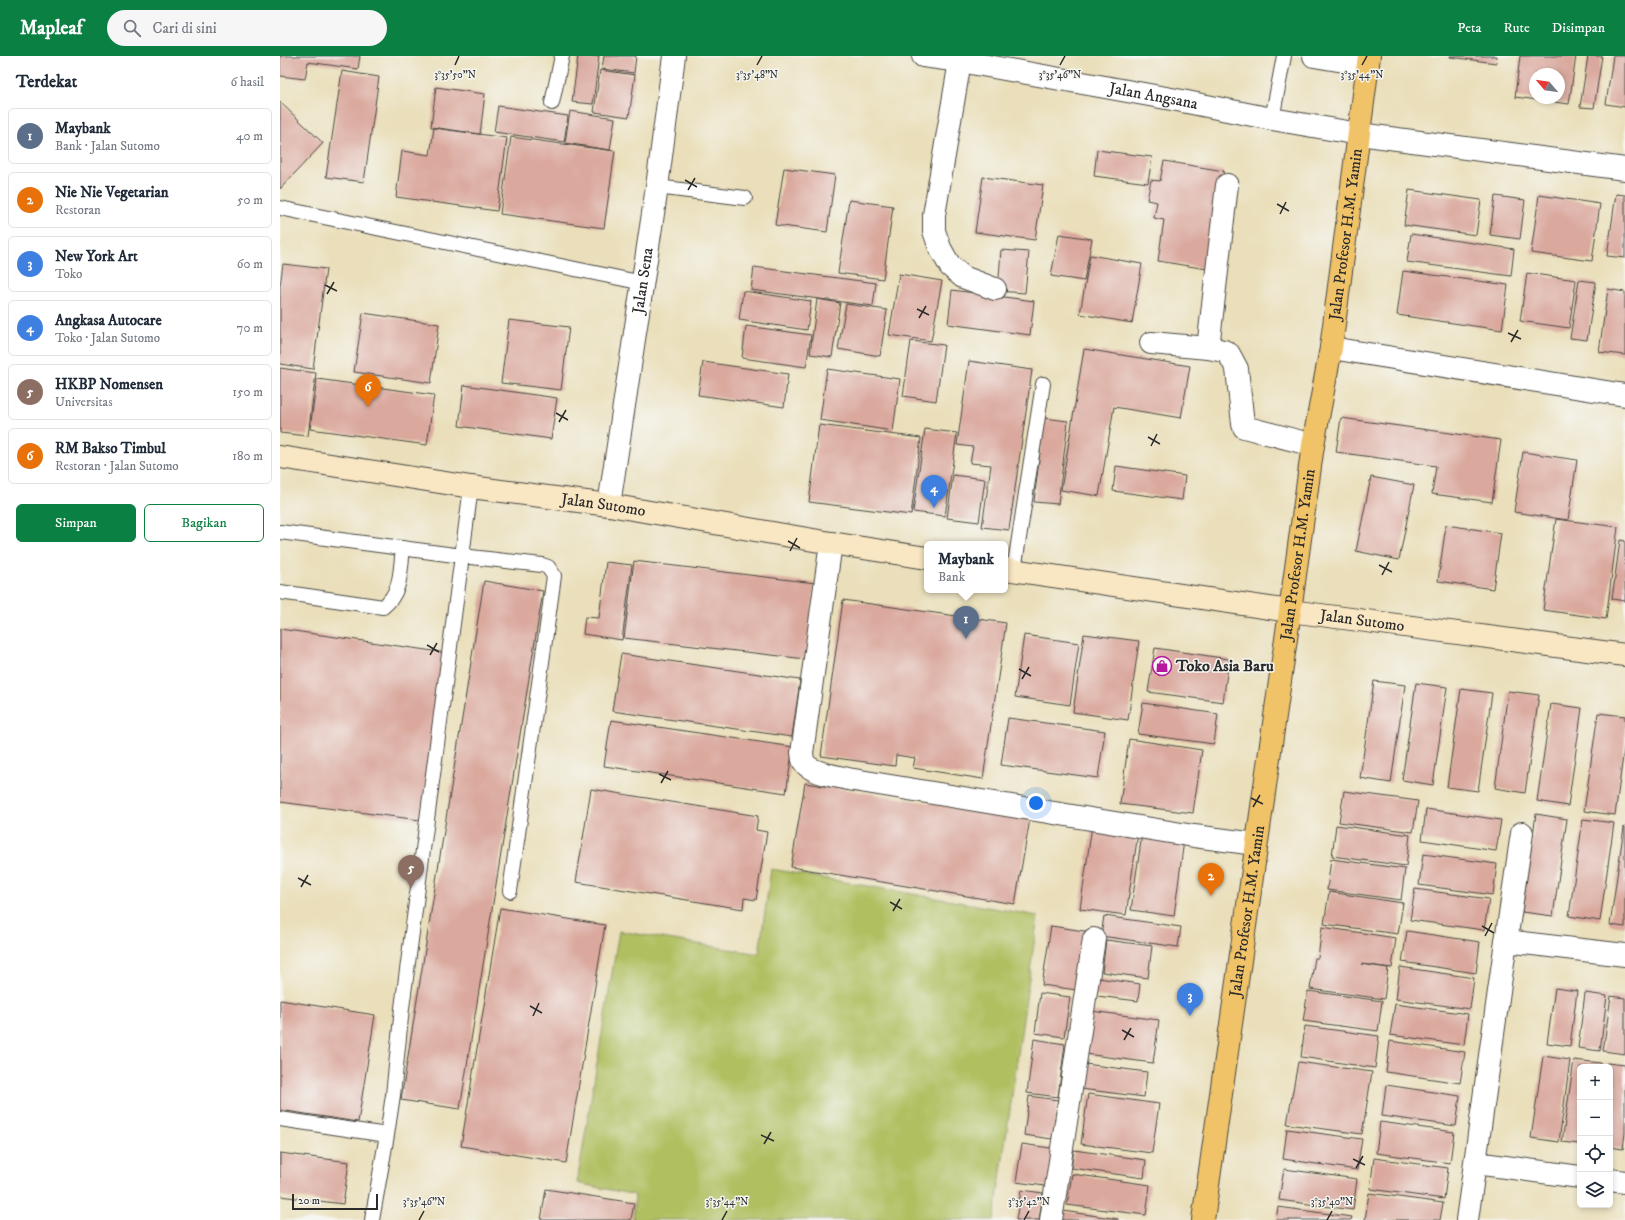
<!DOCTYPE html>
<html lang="id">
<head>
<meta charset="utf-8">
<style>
	:root { --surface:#fff; --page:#f6f6f7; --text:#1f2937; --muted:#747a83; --line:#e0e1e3; --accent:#0b8043 }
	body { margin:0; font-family:"IM FELL DW Pica",serif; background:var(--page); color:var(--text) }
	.controls { position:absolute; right:12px; bottom:12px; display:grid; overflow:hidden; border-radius:6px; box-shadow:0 2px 6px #0003 }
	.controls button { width:36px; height:36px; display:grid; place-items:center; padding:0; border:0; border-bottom:1px solid var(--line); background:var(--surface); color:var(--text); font:20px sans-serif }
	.compass { position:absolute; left:1249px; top:12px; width:36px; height:36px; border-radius:50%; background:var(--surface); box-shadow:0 2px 6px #0003; rotate:299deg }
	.scale { position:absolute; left:12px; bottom:10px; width:86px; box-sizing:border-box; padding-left:4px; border:2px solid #2b2b2b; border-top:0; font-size:11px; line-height:14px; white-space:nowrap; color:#2b2b2b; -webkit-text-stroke:3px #f6f6f2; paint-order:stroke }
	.you { position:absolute; left:756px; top:747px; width:14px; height:14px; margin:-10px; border:3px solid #fff; border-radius:50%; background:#1a73e8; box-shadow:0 0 0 6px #1a73e833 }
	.badge { display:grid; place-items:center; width:26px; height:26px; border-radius:50%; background:var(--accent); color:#fff; font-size:13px; font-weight:700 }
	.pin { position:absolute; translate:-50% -33px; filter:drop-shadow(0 1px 2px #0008) }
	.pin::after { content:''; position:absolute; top:21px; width:14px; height:12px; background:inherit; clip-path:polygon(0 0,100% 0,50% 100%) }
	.popup { position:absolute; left:644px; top:485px; width:84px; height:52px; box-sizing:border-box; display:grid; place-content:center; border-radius:6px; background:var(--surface); filter:drop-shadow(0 1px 3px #0005); font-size:13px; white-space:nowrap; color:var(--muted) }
	.popup b { font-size:15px; color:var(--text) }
	.popup::after { content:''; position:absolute; left:50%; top:100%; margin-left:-8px; border:8px solid transparent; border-top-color:var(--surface) }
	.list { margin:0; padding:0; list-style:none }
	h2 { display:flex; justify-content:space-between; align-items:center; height:52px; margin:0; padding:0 16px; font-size:17px }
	h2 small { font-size:13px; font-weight:400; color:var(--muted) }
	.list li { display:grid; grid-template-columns:26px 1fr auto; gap:12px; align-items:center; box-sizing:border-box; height:56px; margin:0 8px 8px; padding:0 8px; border:1px solid var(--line); border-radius:6px }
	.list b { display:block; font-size:15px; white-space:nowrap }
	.list p { margin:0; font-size:13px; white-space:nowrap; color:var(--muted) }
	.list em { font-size:13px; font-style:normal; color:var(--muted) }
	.actions { display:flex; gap:8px; padding:12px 16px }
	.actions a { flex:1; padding:9px 0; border:1px solid var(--accent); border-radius:6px; text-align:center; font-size:14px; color:var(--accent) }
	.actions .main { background:var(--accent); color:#fff }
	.icon { flex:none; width:22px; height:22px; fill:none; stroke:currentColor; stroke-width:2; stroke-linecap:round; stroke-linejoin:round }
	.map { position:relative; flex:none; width:1345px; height:1164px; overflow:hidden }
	header { display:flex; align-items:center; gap:24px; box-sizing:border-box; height:56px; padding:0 20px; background:var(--accent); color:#fff }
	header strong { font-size:19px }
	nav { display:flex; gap:22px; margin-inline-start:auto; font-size:14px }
	.search { width:280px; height:36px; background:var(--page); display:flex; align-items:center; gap:10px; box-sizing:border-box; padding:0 14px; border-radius:22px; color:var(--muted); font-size:15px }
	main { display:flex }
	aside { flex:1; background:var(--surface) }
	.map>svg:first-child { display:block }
</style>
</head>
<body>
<header>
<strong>Mapleaf</strong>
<div class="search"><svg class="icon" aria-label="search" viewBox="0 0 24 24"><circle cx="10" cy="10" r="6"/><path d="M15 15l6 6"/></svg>Cari di sini</div>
<nav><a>Peta</a><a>Rute</a><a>Disimpan</a></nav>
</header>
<main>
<aside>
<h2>Terdekat<small>6 hasil</small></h2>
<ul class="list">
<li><span class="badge" style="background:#5c6f8a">1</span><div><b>Maybank</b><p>Bank · Jalan Sutomo</p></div><em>40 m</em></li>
<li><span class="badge" style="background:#e8710a">2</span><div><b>Nie Nie Vegetarian</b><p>Restoran</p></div><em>50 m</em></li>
<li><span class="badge" style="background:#3f7fe0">3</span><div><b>New York Art</b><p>Toko</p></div><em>60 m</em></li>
<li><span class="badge" style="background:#3f7fe0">4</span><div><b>Angkasa Autocare</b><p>Toko · Jalan Sutomo</p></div><em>70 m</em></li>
<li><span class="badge" style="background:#8d6e63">5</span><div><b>HKBP Nomensen</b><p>Universitas</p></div><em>150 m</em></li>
<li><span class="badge" style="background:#e8710a">6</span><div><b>RM Bakso Timbul</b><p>Restoran · Jalan Sutomo</p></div><em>180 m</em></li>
</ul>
<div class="actions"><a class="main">Simpan</a><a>Bagikan</a></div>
</aside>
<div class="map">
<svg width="1345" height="1164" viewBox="0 0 1345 1164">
	<rect width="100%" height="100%" fill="#f6f6f2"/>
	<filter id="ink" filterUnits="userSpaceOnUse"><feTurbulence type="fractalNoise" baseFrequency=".025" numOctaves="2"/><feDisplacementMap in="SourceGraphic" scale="8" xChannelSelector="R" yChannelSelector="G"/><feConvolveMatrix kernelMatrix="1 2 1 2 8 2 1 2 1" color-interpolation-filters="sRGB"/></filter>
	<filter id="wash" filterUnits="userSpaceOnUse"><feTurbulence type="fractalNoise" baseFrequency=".012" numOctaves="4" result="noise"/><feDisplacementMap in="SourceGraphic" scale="16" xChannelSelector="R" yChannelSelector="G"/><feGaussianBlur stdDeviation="0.9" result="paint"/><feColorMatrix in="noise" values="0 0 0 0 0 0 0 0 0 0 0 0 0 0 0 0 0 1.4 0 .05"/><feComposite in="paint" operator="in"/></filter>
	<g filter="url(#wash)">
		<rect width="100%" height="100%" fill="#eadfba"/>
		<path fill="#b0bf61" stroke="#6e7546" d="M 491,813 L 758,860 L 714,1164 L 353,1164 L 355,1139 L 297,1127 L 339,875 L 479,898 Z"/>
		<g id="blocks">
			<path fill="#daa89d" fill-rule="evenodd" d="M 0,0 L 80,0 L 78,13 L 28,6 L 25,23 L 0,20 Z
				M 298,0 L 319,0 L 313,48 L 292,46 Z
				M 324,0 L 356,0 L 354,17 L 322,13 Z
				M 1170,0 L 1217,0 L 1216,7 L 1170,1 Z
				M 1240,0 L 1296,0 L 1289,48 L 1235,41 ZM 1255,18 L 1279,18 L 1279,42 L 1255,42 Z
				M 1308,0 L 1322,0 L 1314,52 L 1300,51 Z
				M 1333,0 L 1345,0 L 1345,51 L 1326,48 Z
				M 320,14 L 355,19 L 349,61 L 314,56 Z
				M 62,15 L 99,21 L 84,126 L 46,121 Z
				M 156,31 L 205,38 L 200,78 L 151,71 Z
				M 0,46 L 43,87 L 0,133 Z
				M 218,50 L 288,60 L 284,86 L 214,76 Z
				M 290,55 L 335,62 L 330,94 L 285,87 Z
				M 154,72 L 227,82 L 217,155 L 116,141 L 122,95 L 150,99 Z
				M 231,81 L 335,95 L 324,172 L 220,158 Z
				M 817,94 L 872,101 L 868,127 L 814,120 Z
				M 884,105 L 944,115 L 927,213 L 878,205 L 884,164 L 874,162 L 877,146 L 867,144 L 871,124 L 880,125 Z
				M 504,112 L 555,119 L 547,176 L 495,169 Z
				M 703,121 L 763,129 L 755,184 L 695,176 Z
				M 1129,134 L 1201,144 L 1196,179 L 1124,169 Z
				M 1336,138 L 1345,139 L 1345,202 L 1327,200 Z
				M 1259,139 L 1320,148 L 1312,205 L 1251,197 Z
				M 1215,140 L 1245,144 L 1240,183 L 1210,179 Z
				M 569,144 L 613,150 L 603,223 L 558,217 Z
				M 779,178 L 812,183 L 804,225 L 771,220 Z
				M 1131,178 L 1234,193 L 1231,220 L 1127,206 Z
				M 721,194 L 749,196 L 745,237 L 718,235 Z
				M 810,199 L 862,208 L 852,267 L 800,258 Z
				M 3,208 L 46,213 L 33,313 L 0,308 L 0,230 Z
				M 474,211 L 596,227 L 593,250 L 471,234 Z
				M 1123,215 L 1228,229 L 1222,274 L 1117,259 Z
				M 1247,217 L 1296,224 L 1289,272 L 1240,265 Z
				M 619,218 L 662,225 L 651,285 L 609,279 Z
				M 1299,224 L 1316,226 L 1307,284 L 1290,282 Z
				M 1328,233 L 1345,236 L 1345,299 L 1319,296 Z
				M 672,234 L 754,245 L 750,279 L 668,268 Z
				M 463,235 L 531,245 L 527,274 L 459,264 Z
				M 537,243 L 560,247 L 552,301 L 530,298 Z
				M 566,248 L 607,254 L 600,300 L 558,293 Z
				M 83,257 L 159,268 L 151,327 L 74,316 Z
				M 229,264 L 289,271 L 281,334 L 221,327 Z
				M 466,270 L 531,279 L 526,311 L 462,302 Z
				M 631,285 L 664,289 L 656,345 L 623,340 Z
				M 804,293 L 910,310 L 901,362 L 834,351 L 819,440 L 781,434 Z
				M 689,305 L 752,314 L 729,474 L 702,471 L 711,409 L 690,407 L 693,391 L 677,389 Z
				M 423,306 L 508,318 L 504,351 L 418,339 Z
				M 0,312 L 36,317 L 28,380 L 0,377 Z
				M 547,313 L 620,323 L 613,375 L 540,364 Z
				M 37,323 L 154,339 L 147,389 L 30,373 Z
				M 184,329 L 277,342 L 271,383 L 179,370 Z
				M 764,362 L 788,365 L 778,448 L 754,446 Z
				M 1061,362 L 1221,384 L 1212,446 L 1152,438 L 1156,410 L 1056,396 Z
				M 539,369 L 641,382 L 631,459 L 529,446 Z
				M 645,373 L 677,377 L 665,460 L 633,456 Z
				M 1243,396 L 1297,404 L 1288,464 L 1234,456 Z
				M 836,410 L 905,420 L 902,444 L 833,435 Z
				M 673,419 L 705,423 L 699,466 L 667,462 Z
				M 1091,421 L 1134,429 L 1119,504 L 1076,495 Z
				M 1276,463 L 1338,471 L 1326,563 L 1263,554 Z
				M 1166,469 L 1221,477 L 1213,533 L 1158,525 Z
				M 1340,484 L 1345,485 L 1345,545 L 1332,543 Z
				M 354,505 L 535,527 L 526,603 L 344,582 Z
				M 326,506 L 352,509 L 342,584 L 303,578 L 305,561 L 319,562 Z
				M 204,525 L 263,535 L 180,1053 L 121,1044 Z
				M 563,544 L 726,567 L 703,723 L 633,712 L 635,702 L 616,699 L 615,710 L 541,700 Z
				M 0,573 L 167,597 L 140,764 L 0,746 Z
				M 804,578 L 859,585 L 848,664 L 793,656 Z
				M 744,579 L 799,587 L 790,649 L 735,641 Z
				M 875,592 L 949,603 L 943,646 L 868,636 Z
				M 341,598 L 520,624 L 512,681 L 332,655 Z
				M 1094,625 L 1125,629 L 1111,727 L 1080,722 Z
				M 1136,627 L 1167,631 L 1153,729 L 1122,724 Z
				M 1181,633 L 1212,637 L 1198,735 L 1167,731 Z
				M 1228,635 L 1259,639 L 1245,737 L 1215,732 Z
				M 863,647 L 938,658 L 934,688 L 858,678 Z
				M 1271,648 L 1302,652 L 1288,750 L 1257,745 Z
				M 1318,657 L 1345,660 L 1345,686 L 1335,759 L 1304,755 Z
				M 728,662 L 825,675 L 818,722 L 721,709 Z
				M 331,664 L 513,691 L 506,737 L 324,710 Z
				M 849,683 L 922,694 L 913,757 L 840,748 Z
				M 525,727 L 750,763 L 735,848 L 511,811 Z
				M 311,733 L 478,760 L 476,774 L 487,776 L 476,844 L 464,842 L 463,853 L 296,826 Z
				M 1064,735 L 1138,745 L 1133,776 L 1059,766 Z
				M 1146,753 L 1221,764 L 1216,795 L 1142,784 Z
				M 1256,758 L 1287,763 L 1273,860 L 1242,856 Z
				M 1303,763 L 1334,767 L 1320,865 L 1289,860 Z
				M 1056,769 L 1130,779 L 1126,810 L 1052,800 Z
				M 812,770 L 858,777 L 846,859 L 800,853 Z
				M 1344,771 L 1345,771 L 1345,871 L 1330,869 Z
				M 862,778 L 904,784 L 894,860 L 851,854 Z
				M 1143,798 L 1217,808 L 1213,839 L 1139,829 Z
				M 1051,803 L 1125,813 L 1121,844 L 1047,834 Z
				M 1135,833 L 1209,843 L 1204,874 L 1130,864 Z
				M 1049,836 L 1123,847 L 1118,878 L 1044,868 Z
				M 220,852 L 325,869 L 286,1107 L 181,1090 Z
				M 824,860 L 901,871 L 898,891 L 821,880 Z
				M 771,870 L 811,876 L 803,935 L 762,929 Z
				M 1042,871 L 1116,882 L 1112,912 L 1081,908 L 1108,912 L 1104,943 L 1030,933 L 1035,902 L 1038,902 Z
				M 1127,875 L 1200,886 L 1196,917 L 1122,906 Z
				M 826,884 L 872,890 L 868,922 L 822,916 Z
				M 1120,911 L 1194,922 L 1190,953 L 1116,943 Z
				M 811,921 L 860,928 L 858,945 L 809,939 Z
				M 1275,932 L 1297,935 L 1290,990 L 1267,987 Z
				M 1028,935 L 1102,945 L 1098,975 L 1023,965 Z
				M 760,937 L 790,941 L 784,981 L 755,977 Z
				M 1305,937 L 1327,940 L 1320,995 L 1298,992 Z
				M 1331,940 L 1345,942 L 1345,998 L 1323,995 Z
				M 0,944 L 95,959 L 78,1066 L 0,1054 Z
				M 1115,948 L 1188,958 L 1184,989 L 1110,979 Z
				M 811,955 L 879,964 L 873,1007 L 805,998 Z
				M 1025,970 L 1099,980 L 1095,1012 L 1021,1001 Z
				M 754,983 L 785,988 L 778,1041 L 747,1037 Z
				M 1110,985 L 1185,996 L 1180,1027 L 1106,1016 Z
				M 1263,1000 L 1290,1004 L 1279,1086 L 1251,1082 Z
				M 1294,1004 L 1321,1007 L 1321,1011 L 1300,1011 L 1300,1088 L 1282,1086 Z
				M 1018,1006 L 1092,1016 L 1082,1078 L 1007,1068 Z
				M 1327,1007 L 1345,1009 L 1345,1077 L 1343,1093 L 1330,1091 L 1330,1011 L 1326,1011 Z
				M 805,1008 L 867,1016 L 864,1041 L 801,1033 Z
				M 1106,1029 L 1180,1040 L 1176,1070 L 1102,1060 Z
				M 808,1038 L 879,1048 L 872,1097 L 801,1088 Z
				M 749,1040 L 778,1044 L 772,1083 L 744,1079 Z
				M 1100,1066 L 1174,1076 L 1170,1107 L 1096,1097 Z
				M 1007,1073 L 1082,1083 L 1077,1114 L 1003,1103 Z
				M 742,1088 L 777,1093 L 772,1131 L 736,1126 Z
				M 794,1094 L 866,1104 L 864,1122 L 791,1112 Z
				M 0,1097 L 69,1106 L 63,1148 L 0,1140 Z
				M 1094,1102 L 1168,1112 L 1164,1143 L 1090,1133 Z
				M 1004,1113 L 1077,1123 L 1073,1154 L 999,1144 Z
				M 792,1118 L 870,1129 L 866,1159 L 787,1149 Z
				M 266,1133 L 354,1147 L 351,1164 L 261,1164 Z
				M 741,1134 L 763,1137 L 759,1164 L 736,1164 Z
				M 1089,1137 L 1163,1147 L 1160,1164 L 1085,1164 Z
				M 998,1151 L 1072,1161 L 1071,1164 L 996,1164 Z
				M 783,1155 L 838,1163 L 838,1164 L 782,1164 Z"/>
		</g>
	</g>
	<g filter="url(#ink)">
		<use href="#blocks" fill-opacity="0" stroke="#484640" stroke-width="1"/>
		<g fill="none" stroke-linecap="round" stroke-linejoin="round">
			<g stroke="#484640" stroke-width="16">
				<path id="service" d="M 272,47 L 282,0
					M 992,63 L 1004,0
					M 377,131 L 465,142
					M 0,152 L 363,227
					M 0,476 L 182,500 L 191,431
					M 734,514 L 763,328
					M 0,536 L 103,551 C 122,536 120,515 123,492
					M 0,1063 L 107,1079 L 113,1039 L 122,952 L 182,500 L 262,509 L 268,511 L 274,520 L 230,835
					M 92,1164 L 107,1079"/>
			</g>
			<g stroke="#484640" stroke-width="24">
				<g id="minor">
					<path id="s1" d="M 643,0 L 680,5 L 897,44 L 992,63 L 1079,78 L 1345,113"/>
					<path d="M 1034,0 L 1088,9"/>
					<path d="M 680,5 L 654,159 L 654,175 L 660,192 L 670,210 L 683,221 L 715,233"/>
					<path d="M 871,287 L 928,292 L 944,295 L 949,298 L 957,313 L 963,368 L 964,371 L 1033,389"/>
					<path d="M 928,292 L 947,129"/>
					<path d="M 1051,292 L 1345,339"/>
					<path id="s2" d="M 329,449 L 377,131 L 394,0"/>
					<path d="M 551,487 L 522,697 C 523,700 522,704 524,706 C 530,717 557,720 568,723 L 914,780 L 976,788"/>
					<path d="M 1226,885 L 1345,899"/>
					<path d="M 1195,1107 L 1300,1121"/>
					<path d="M 1330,1124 L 1345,1126"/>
					<path d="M 771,1164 L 814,883"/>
					<path d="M 1187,1164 L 1226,885 L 1242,777"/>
				</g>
			</g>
			<g stroke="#484640" stroke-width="24">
				<g id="secondary">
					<path id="s3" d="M 0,401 L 191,431 L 329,449 L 551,487 L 647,502"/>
					<path id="s4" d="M 725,513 L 1010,555 L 1345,599"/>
				</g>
			</g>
			<g stroke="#484640" stroke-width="24">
				<g id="primary">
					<path id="s5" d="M 923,1164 L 1010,555 L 1033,389 L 1051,292 L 1089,0"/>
				</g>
			</g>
			<use href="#service" stroke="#fff" stroke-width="14"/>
			<use href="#minor" stroke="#fff" stroke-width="22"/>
			<use href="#secondary" stroke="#f9e7c3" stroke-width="22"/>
			<use href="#primary" stroke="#f1c369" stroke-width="22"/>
		</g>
	</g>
	<path fill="none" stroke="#2b2b2b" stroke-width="1.5" d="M 175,9 L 179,0M 477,9 L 482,0M 780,9 L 785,0M 1082,9 L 1087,0M 405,124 L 417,131M 408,134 L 415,122M 997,148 L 1009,155M 1000,158 L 1006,146M 45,229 L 57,235M 47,238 L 54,226M 637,253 L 649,259M 639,262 L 646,250M 1228,277 L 1241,283M 1231,286 L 1238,274M 276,357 L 288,364M 279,366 L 286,354M 868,381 L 880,388M 871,390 L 877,378M 508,485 L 520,492M 510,495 L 517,482M 1099,509 L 1112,516M 1102,519 L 1109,506M 147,589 L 159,596M 150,599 L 157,587M 739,613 L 751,620M 742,623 L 749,611M 379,718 L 391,724M 381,727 L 388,715M 971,742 L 983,748M 973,751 L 980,739M 18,822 L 31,829M 21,831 L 28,819M 610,846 L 622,853M 613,855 L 620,843M 1202,870 L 1214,877M 1205,880 L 1212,867M 250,950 L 262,957M 253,960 L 259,947M 842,974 L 854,981M 844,984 L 851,972M 481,1079 L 494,1085M 484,1088 L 491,1076M 1073,1103 L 1085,1109M 1076,1112 L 1083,1100M 139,1164 L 144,1155M 442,1164 L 447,1155M 744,1164 L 749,1155M 1047,1164 L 1052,1155"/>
	<defs>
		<g id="shop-ring" transform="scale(1)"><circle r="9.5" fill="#f6f6f2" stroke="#b5179e" stroke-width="1.5"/><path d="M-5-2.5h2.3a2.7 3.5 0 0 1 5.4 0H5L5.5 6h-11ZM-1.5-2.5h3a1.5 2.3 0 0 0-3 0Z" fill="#b5179e"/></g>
	</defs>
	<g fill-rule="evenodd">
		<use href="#shop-ring" x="882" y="610"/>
	</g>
	<g text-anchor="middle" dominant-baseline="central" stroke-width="3" stroke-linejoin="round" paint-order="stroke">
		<g font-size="16" fill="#2b2b2b" stroke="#f6f6f2">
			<text stroke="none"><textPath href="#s1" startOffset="234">Jalan Angsana</textPath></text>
			<text stroke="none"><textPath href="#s5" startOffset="996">Jalan Profesor H.M. Yamin</textPath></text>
			<text stroke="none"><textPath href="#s2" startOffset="227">Jalan Sena</textPath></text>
			<text stroke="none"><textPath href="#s3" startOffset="327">Jalan Sutomo</textPath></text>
			<text stroke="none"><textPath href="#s5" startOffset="672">Jalan Profesor H.M. Yamin</textPath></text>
			<text stroke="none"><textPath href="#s4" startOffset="361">Jalan Sutomo</textPath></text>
			<text stroke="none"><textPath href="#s5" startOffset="312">Jalan Profesor H.M. Yamin</textPath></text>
		</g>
		<g font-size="16" font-weight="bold" fill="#2b2b2b" stroke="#f6f6f2" text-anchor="start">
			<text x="896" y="610">Toko Asia Baru</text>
		</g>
	</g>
	<g font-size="10" text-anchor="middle" fill="#2b2b2b" stroke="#f6f6f2" stroke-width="3" stroke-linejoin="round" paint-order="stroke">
		<text x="175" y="22">3°35'50"N</text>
		<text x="477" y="22">3°35'48"N</text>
		<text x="780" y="22">3°35'46"N</text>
		<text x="1082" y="22">3°35'44"N</text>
		<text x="144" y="1149">3°35'46"N</text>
		<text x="447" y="1149">3°35'44"N</text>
		<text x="749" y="1149">3°35'42"N</text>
		<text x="1052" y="1149">3°35'40"N</text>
	</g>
</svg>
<div class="controls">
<button>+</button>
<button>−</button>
<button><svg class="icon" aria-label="locate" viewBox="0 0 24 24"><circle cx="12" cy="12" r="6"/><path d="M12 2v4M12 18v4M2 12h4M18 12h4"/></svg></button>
<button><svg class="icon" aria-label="layers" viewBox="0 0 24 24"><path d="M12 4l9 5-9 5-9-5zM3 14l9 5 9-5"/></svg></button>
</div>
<svg class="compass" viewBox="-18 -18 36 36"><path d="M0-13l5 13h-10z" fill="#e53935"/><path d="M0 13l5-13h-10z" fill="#747a83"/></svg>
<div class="scale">20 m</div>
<div class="you"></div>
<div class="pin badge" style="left:686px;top:583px;background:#5c6f8a">1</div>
<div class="popup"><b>Maybank</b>Bank</div>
<div class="pin badge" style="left:931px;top:840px;background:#e8710a">2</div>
<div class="pin badge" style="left:910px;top:960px;background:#3f7fe0">3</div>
<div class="pin badge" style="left:654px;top:452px;background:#3f7fe0">4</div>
<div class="pin badge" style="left:131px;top:832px;background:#8d6e63">5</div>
<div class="pin badge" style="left:88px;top:351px;background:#e8710a">6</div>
</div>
</main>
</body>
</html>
